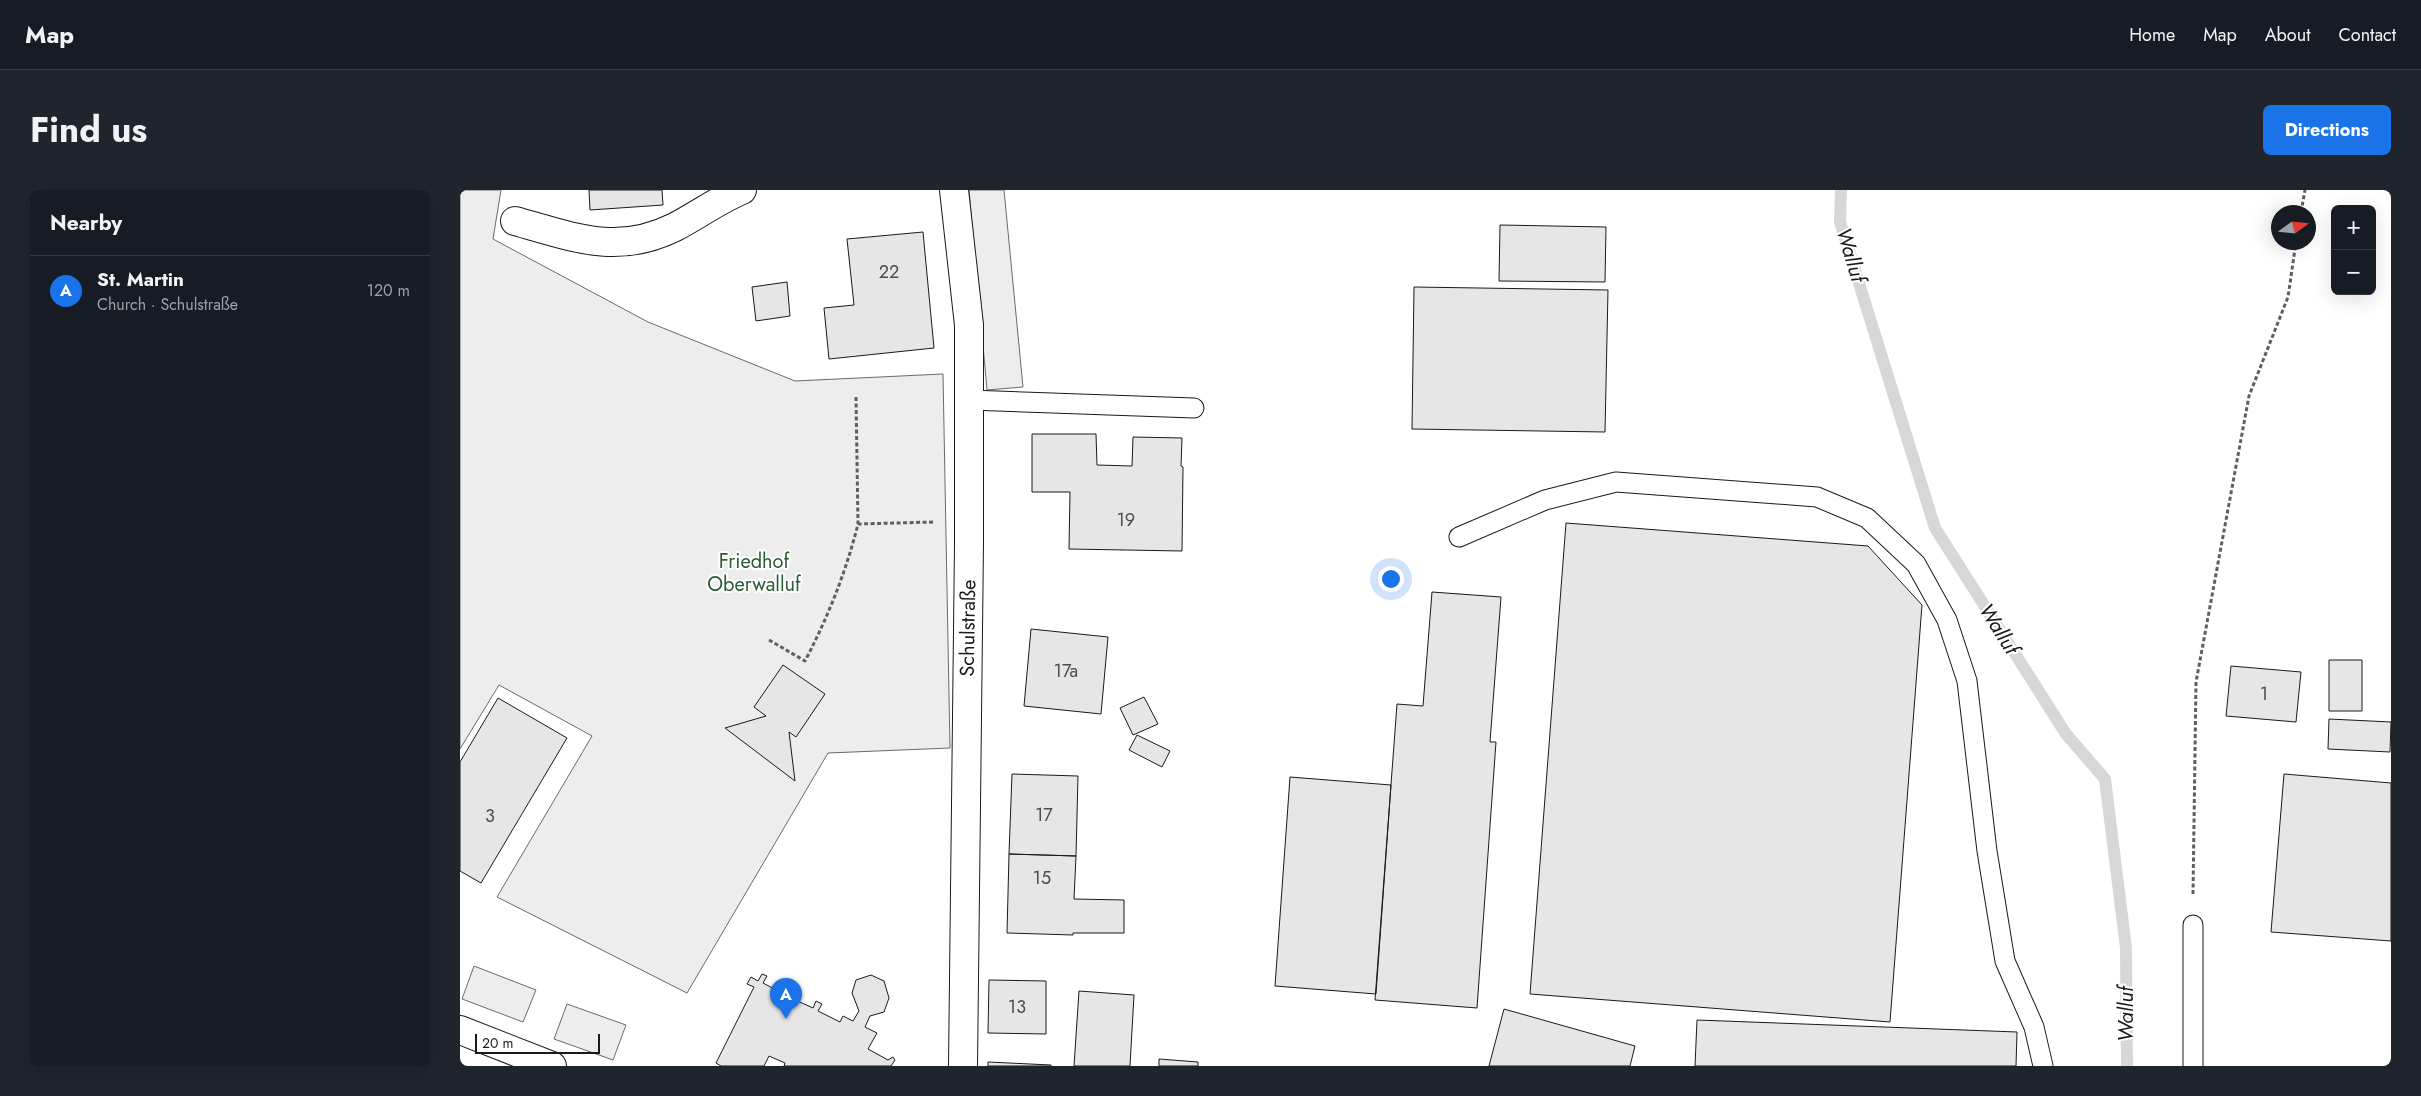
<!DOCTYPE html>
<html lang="en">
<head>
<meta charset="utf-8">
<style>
	:root { --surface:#171b24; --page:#20242c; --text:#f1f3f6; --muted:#9ea1a6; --line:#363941; --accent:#1a73e8 }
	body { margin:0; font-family:Jost,sans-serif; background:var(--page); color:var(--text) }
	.controls { position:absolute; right:15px; top:15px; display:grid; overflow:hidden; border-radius:8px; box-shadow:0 5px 20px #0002 }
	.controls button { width:45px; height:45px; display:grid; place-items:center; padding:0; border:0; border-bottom:1px solid var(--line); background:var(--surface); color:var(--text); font:25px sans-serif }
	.compass { position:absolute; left:1811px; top:15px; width:45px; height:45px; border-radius:50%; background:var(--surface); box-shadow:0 5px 20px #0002; rotate:75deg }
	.scale { position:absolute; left:15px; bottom:12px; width:125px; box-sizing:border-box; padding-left:5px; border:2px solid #1a1a1a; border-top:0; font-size:14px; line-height:18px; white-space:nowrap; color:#1a1a1a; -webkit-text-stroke:4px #fff; paint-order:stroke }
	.you { position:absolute; left:930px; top:388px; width:18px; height:18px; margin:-12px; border:4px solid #fff; border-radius:50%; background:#1a73e8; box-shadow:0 0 0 8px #1a73e833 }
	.badge { display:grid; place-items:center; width:32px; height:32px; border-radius:50%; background:var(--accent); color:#fff; font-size:16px; font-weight:700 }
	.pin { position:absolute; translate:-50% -41px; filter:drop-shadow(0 1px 2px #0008) }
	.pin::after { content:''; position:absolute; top:26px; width:18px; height:15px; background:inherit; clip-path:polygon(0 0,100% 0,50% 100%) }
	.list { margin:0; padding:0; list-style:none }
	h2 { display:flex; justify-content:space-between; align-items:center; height:65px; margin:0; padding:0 20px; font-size:21px }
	h2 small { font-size:16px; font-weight:400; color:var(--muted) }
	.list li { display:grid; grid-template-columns:32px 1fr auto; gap:15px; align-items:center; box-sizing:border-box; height:70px; padding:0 20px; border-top:1px solid var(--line) }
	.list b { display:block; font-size:19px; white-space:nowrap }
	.list p { margin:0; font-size:16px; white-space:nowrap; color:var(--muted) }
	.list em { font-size:16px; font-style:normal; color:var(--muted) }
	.map { position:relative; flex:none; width:1931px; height:876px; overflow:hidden; border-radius:8px }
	header { display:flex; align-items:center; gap:30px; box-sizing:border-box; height:70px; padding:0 25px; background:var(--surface); border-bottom:1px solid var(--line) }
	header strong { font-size:24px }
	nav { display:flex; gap:28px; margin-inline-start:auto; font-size:18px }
	.intro { display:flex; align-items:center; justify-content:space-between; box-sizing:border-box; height:120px; padding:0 30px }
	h1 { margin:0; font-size:35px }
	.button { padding:12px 22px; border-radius:8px; background:var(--accent); color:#fff; font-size:18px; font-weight:700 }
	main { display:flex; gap:30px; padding:0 30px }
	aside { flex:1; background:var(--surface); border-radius:8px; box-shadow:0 5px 20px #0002 }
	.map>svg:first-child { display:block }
</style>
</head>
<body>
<header>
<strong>Map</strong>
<nav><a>Home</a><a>Map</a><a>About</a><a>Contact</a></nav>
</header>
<div class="intro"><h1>Find us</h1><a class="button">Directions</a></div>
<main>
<aside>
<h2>Nearby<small></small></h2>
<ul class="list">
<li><span class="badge">A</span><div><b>St. Martin</b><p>Church · Schulstraße</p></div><em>120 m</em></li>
</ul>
</aside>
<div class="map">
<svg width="1931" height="876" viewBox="0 0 1931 876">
	<rect width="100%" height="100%" fill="#fff"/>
	<path fill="#ededed" stroke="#6a6a6a" d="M 0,0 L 41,0 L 33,49 L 188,132 L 335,191 L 483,184 L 490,558 L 368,563 L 227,803 L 37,707 L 132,546 L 39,495 L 0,559 Z
		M 509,0 L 544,0 L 563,197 L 527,200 Z
		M 14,776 L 76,800 L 63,832 L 2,809 Z
		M 107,814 L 166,835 L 153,870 L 94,849 Z"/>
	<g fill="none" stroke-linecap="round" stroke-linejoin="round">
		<path stroke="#d7d7d7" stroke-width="12" d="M 1381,0 L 1380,32 L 1475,338 L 1606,544 L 1645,589 L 1666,758 L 1667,876"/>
	</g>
	<path fill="#e6e6e6" stroke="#1a1a1a" d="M 129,0 L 202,0 L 203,15 L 130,20 Z
		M 1040,35 L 1146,37 L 1145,92 L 1039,91 Z
		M 463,42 L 474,158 L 369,169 L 364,118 L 394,115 L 387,49 Z
		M 327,92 L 330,126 L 296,131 L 292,97 Z
		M 954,97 L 1148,100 L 1145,242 L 952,239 Z
		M 572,244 L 636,244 L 637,275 L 672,276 L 673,247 L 722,248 L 721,276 L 723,277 L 722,361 L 609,359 L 610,302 L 572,302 Z
		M 1106,333 L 1408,356 L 1462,415 L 1430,832 L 1070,804 Z
		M 972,402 L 1041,407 L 1030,552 L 1036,552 L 1017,818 L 915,810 L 937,514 L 963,516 Z
		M 571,439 L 648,447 L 641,524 L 564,516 Z
		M 1869,470 L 1902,470 L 1902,521 L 1869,521 Z
		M 323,475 L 365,504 L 336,547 L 329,542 L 335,591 L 265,538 L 306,526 L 294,517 Z
		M 1771,476 L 1841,482 L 1836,532 L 1766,526 Z
		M 684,507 L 698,534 L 673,545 L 660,518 Z
		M 38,508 L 107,548 L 21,693 L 0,681 L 0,572 Z
		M 1869,529 L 1931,532 L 1930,562 L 1868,559 Z
		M 677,545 L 710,561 L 702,577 L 669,560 Z
		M 552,584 L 618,586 L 616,666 L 549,664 Z
		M 1824,584 L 1931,593 L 1931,751 L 1811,742 Z
		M 830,587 L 931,595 L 916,804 L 815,796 Z
		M 549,664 L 616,666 L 614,709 L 664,710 L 664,743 L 613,743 L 613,745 L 547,743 Z
		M 302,784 L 307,786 L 303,793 L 326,805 L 330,798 L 335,801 L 331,808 L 353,818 L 356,811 L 362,814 L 358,821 L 380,832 L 383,826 L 393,831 L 399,821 L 392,803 L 396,790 L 411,785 L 424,791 L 429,808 L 424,822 L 410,826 L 405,837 L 417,843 L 408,859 L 428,870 L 433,867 L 435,870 L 431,876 L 324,876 L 325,873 L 309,866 L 304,876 L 261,876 L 256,873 L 294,797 L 287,794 L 291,787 L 298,791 Z
		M 529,790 L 586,791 L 586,844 L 528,843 Z
		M 619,801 L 674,805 L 670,876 L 614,876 Z
		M 1044,819 L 1175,856 L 1170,876 L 1029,876 Z
		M 1237,830 L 1557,842 L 1556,876 L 1235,876 Z
		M 699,869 L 738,872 L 738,876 L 699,876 Z
		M 528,872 L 591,875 L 591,876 L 528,876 Z"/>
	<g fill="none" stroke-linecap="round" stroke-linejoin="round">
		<g stroke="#1a1a1a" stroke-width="21">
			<path id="service" d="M 509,210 L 734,218
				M 999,347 L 1085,310 L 1156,292 L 1357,307 L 1407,328 L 1456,374 L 1487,430 L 1507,491 L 1527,661 L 1545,771 L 1574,837 L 1583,876
				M 1733,735 L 1733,876"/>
		</g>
		<g stroke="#1a1a1a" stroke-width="30">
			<path id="minor" d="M 494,0 L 509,135 L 509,353 L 503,876
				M 55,31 C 113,47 157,66 215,37 C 238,25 258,10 282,0
				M 0,840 L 92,876"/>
		</g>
		<path stroke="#5f5f5f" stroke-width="3" stroke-dasharray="4 2.5" stroke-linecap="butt" d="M 1841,22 L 1845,0
			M 396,207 L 398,334
			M 309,450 L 345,471 C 368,427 386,382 398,334 L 474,332
			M 1733,704 L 1736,492 L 1789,206 L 1828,107 L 1836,52"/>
		<use href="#service" stroke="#fff" stroke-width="19"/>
		<use href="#minor" stroke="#fff" stroke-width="28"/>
	</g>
	<g text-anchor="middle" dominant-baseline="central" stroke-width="4" stroke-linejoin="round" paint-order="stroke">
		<g font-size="18" fill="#4d4d4d">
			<text x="429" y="82">22</text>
			<text x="666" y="330">19</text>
			<text x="606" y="481">17a</text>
			<text x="1804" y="504">1</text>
			<text x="584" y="625">17</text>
			<text x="30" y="626">3</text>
			<text x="582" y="688">15</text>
			<text x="557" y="817">13</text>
		</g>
		<g font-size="20" fill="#2b5a34" stroke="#fff">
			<text x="294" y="371">Friedhof<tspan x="294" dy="23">Oberwalluf</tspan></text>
		</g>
		<g font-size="20" fill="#1a1a1a" stroke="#fff">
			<text transform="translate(508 438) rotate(-89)">Schulstraße</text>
		</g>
		<g font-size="21" font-style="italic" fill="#1a1a1a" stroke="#fff">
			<text transform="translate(1391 65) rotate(73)">Walluf</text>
			<text transform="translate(1539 439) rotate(58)">Walluf</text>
			<text transform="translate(1666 824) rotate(-90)">Walluf</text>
		</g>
	</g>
</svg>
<div class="controls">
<button>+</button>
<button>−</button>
</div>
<svg class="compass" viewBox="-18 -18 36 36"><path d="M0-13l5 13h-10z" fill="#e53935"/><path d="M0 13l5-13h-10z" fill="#9ea1a6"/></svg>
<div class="scale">20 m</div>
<div class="you"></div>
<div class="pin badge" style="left:326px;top:829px">A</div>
</div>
</main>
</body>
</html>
